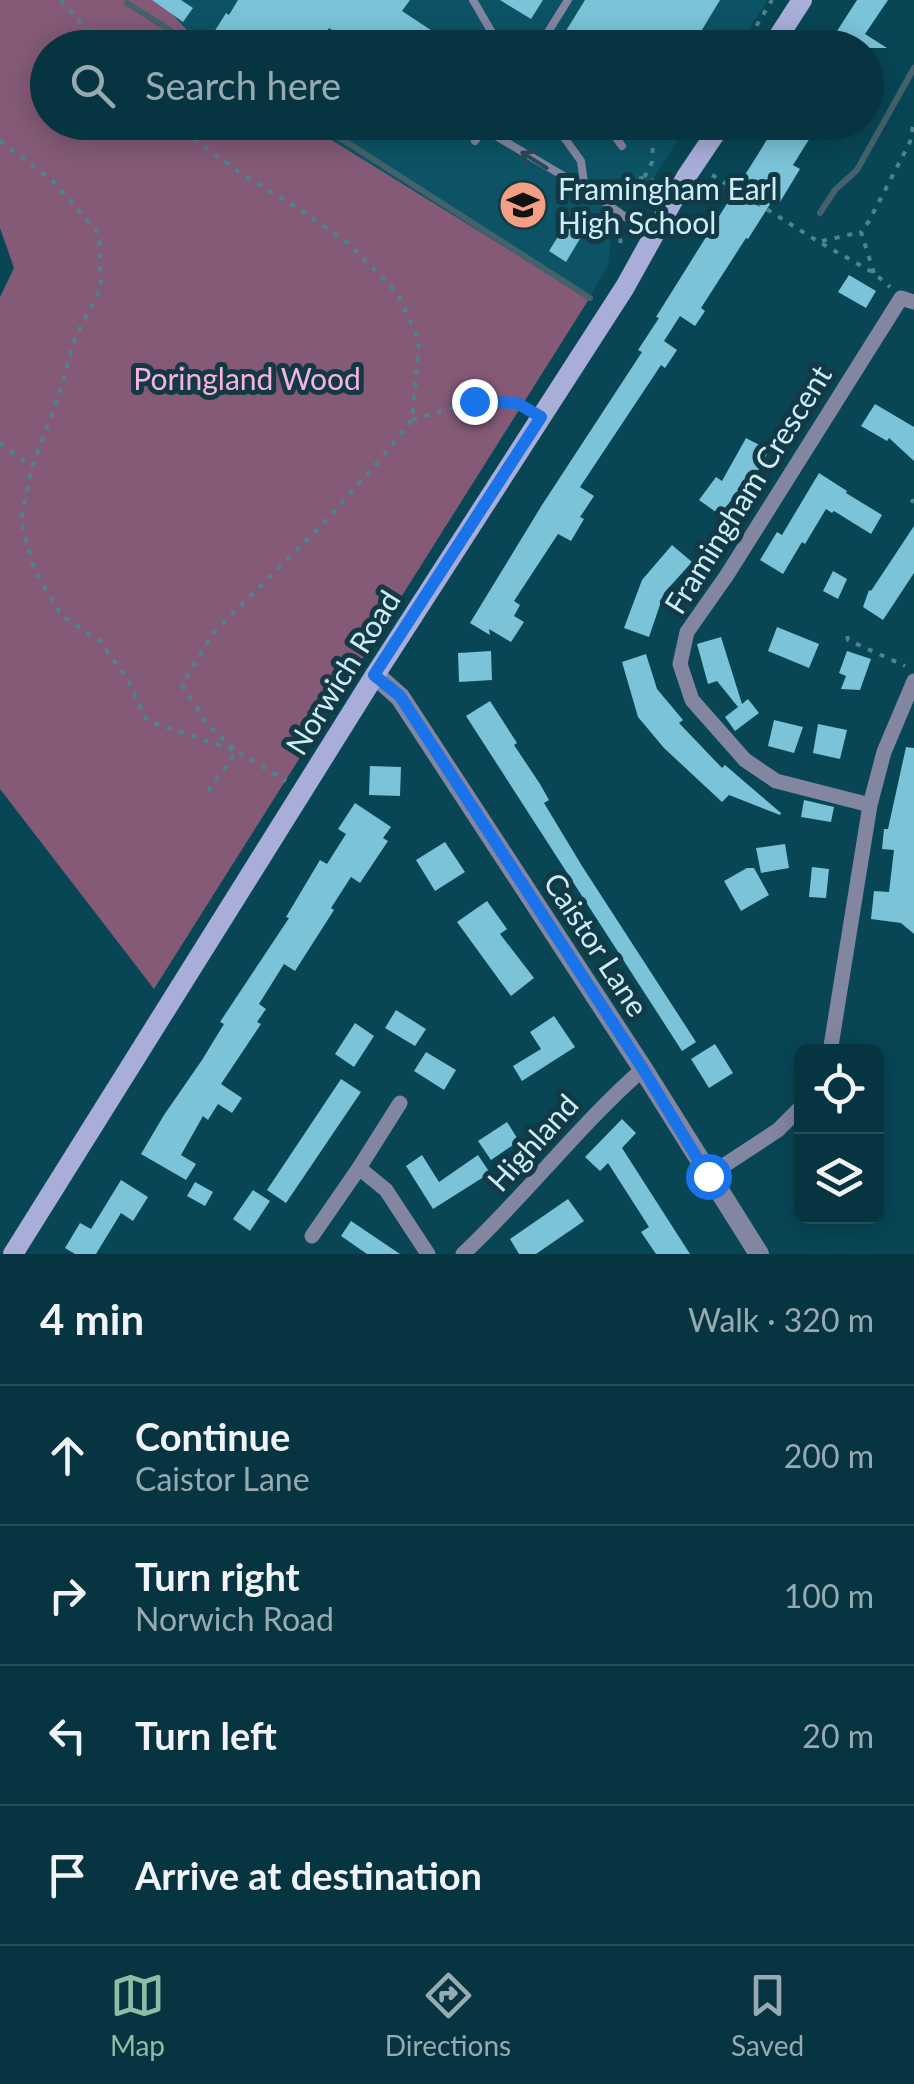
<!DOCTYPE html>
<html lang="en">
<head>
<meta charset="utf-8">
<style>
	:root { --surface:#063440; --page:#0f3c47; --text:#f1f3f6; --muted:#98aab1; --line:#274f59; --accent:#8abfa5 }
	body { margin:0; font-family:Lato,sans-serif; background:var(--page); color:var(--text) }
	.controls { position:absolute; right:30px; bottom:30px; display:grid; overflow:hidden; border-radius:15px; box-shadow:0 5px 25px #0003 }
	.controls button { width:90px; height:90px; display:grid; place-items:center; padding:0; border:0; border-bottom:2px solid var(--line); background:var(--surface); color:var(--text); font:50px sans-serif }
	.stop { position:absolute; width:30px; height:30px; margin:-22px; border:8px solid #1a73e8; border-radius:50%; background:#fff }
	.stop.end { background:#1a73e8; border-color:#fff; box-shadow:0 2px 10px #0008 }
	.list { margin:0; padding:0; list-style:none }
	h2 { display:flex; justify-content:space-between; align-items:center; height:130px; margin:0; padding:0 40px; font-size:42px }
	h2 small { font-size:32px; font-weight:400; color:var(--muted) }
	.list li { display:grid; grid-template-columns:65px 1fr auto; gap:30px; align-items:center; box-sizing:border-box; height:140px; padding:0 40px; border-top:2px solid var(--line) }
	.list b { display:block; font-size:38px; white-space:nowrap }
	.list p { margin:0; font-size:32px; white-space:nowrap; color:var(--muted) }
	.list em { font-size:32px; font-style:normal; color:var(--muted) }
	.icon { flex:none; width:55px; height:55px; fill:none; stroke:currentColor; stroke-width:2; stroke-linecap:round; stroke-linejoin:round }
	.map { position:relative; flex:none; width:914px; height:1254px; overflow:hidden }
	.search { position:absolute; background:var(--surface); box-shadow:0 5px 25px #0003; left:30px; right:30px; top:30px; height:110px; display:flex; align-items:center; gap:25px; box-sizing:border-box; padding:0 35px; border-radius:55px; color:var(--muted); font-size:38px }
	.sheet { height:690px; background:var(--surface) }
	nav { display:flex; justify-content:space-around; align-items:center; box-sizing:border-box; height:140px; border-top:2px solid var(--line); background:var(--surface); font-size:28px; color:var(--muted) }
	nav a { display:grid; justify-items:center; gap:5px }
	nav .on { color:var(--accent) }
	.map>svg:first-child { display:block }
</style>
</head>
<body>
<div class="map">
<svg width="914" height="1254" viewBox="0 0 914 1254">
	<rect width="100%" height="100%" fill="#084655"/>
	<path fill="#0c5465" d="M 159,0 L 768,0 L 737,48 L 203,47 Z
		M 304,123 L 689,123 L 649,185 L 619,190 L 595,220 L 611,241 L 608,265 L 589,299 Z"/>
	<path fill="#845a77" d="M 0,0 L 159,0 L 203,47 L 48,48 L 48,122 L 304,123 L 589,299 L 154,989 L 0,789 L 0,297 L 14,268 L 0,228 Z"/>
	<g fill="none" stroke-linecap="round" stroke-linejoin="round">
		<path stroke="#44626b" stroke-width="6" d="M 127,3 L 198,48
			M 315,122 L 590,298
			M 820,213 L 835,190 L 857,170 L 914,68"/>
	</g>
	<path fill="#7bc3d8" d="M 152,0 L 181,0 L 193,8 L 183,22 Z
		M 238,0 L 410,0 L 402,11 L 458,48 L 359,48 L 329,28 L 317,48 L 227,48 L 211,37 L 226,13 L 229,15 Z
		M 500,0 L 543,0 L 531,19 Z
		M 585,0 L 720,0 L 691,48 L 586,48 L 564,34 Z
		M 857,0 L 888,0 L 865,34 L 887,48 L 826,48 Z
		M 778,122 L 820,122 L 793,165 L 800,169 L 780,202 L 774,198 L 748,239 L 746,238 L 701,308 L 705,311 L 695,326 L 680,316 L 664,341 L 677,350 L 665,368 L 661,365 L 580,487 L 594,496 L 580,517 L 584,519 L 571,541 L 558,534 L 514,601 L 520,605 L 514,616 L 524,622 L 511,642 L 489,629 L 490,635 L 470,623 L 542,505 L 642,352 L 638,350 L 659,318 L 656,317 Z
		M 567,222 L 584,232 L 566,262 L 549,251 Z
		M 849,275 L 876,291 L 866,308 L 838,292 Z
		M 875,404 L 914,427 L 914,461 L 889,438 L 887,441 L 861,426 Z
		M 746,438 L 769,450 L 755,476 L 751,474 L 720,515 L 699,500 L 716,477 L 722,481 Z
		M 819,473 L 847,491 L 846,493 L 882,515 L 871,534 L 834,511 L 832,513 L 826,509 L 805,544 L 802,542 L 783,574 L 760,560 L 777,532 L 782,535 Z
		M 914,526 L 914,573 L 883,620 L 863,607 L 869,590 L 871,591 Z
		M 672,545 L 692,562 L 664,593 L 649,637 L 624,628 L 642,580 Z
		M 833,571 L 847,579 L 838,599 L 823,591 Z
		M 777,627 L 819,644 L 809,668 L 768,651 Z
		M 721,637 L 742,704 L 748,699 L 759,713 L 735,731 L 725,717 L 738,707 L 717,681 L 708,684 L 697,644 Z
		M 491,651 L 492,680 L 459,682 L 458,653 Z
		M 847,651 L 871,659 L 860,690 L 841,689 L 846,676 L 839,673 Z
		M 646,654 L 657,689 L 683,720 L 679,723 L 722,768 L 725,765 L 781,813 L 780,815 L 729,795 L 722,802 L 664,748 L 638,717 L 622,662 Z
		M 490,701 L 517,743 L 514,745 L 540,784 L 549,800 L 544,803 L 582,866 L 696,1042 L 682,1051 L 466,716 Z
		M 774,720 L 803,727 L 794,753 L 768,746 Z
		M 818,724 L 847,730 L 840,759 L 813,753 Z
		M 906,747 L 914,748 L 914,934 L 901,923 L 871,919 L 874,891 L 889,892 L 894,850 L 882,849 L 884,829 L 888,829 Z
		M 370,766 L 401,767 L 400,796 L 369,795 Z
		M 804,800 L 834,807 L 831,822 L 801,817 Z
		M 355,803 L 391,827 L 383,838 L 388,841 L 360,883 L 351,877 L 331,908 L 334,910 L 295,971 L 284,964 L 259,1004 L 266,1009 L 257,1022 L 261,1024 L 221,1084 L 242,1098 L 232,1113 L 218,1104 L 208,1120 L 203,1116 L 181,1155 L 196,1164 L 186,1180 L 141,1154 L 164,1115 L 202,1060 L 224,1024 L 220,1022 L 289,918 L 286,917 L 320,860 L 327,864 L 346,834 L 338,829 Z
		M 445,842 L 465,872 L 435,891 L 416,860 Z
		M 785,844 L 789,868 L 761,873 L 756,848 Z
		M 812,867 L 829,869 L 826,898 L 809,897 Z
		M 747,868 L 754,868 L 769,895 L 741,911 L 724,881 Z
		M 487,901 L 507,929 L 500,934 L 534,978 L 511,996 L 457,922 Z
		M 396,1010 L 426,1029 L 415,1046 L 385,1028 Z
		M 554,1016 L 575,1047 L 522,1081 L 513,1066 L 541,1049 L 530,1032 Z
		M 355,1023 L 374,1036 L 354,1067 L 335,1054 Z
		M 715,1044 L 733,1073 L 709,1088 L 691,1059 Z
		M 426,1052 L 456,1070 L 444,1090 L 414,1071 Z
		M 341,1079 L 361,1092 L 286,1203 L 267,1190 Z
		M 622,1119 L 636,1133 L 622,1148 L 690,1254 L 656,1254 L 641,1232 L 649,1227 L 608,1163 L 600,1171 L 585,1157 Z
		M 507,1122 L 519,1141 L 491,1160 L 478,1141 Z
		M 422,1155 L 439,1182 L 478,1155 L 490,1173 L 433,1209 L 406,1166 Z
		M 121,1180 L 148,1197 L 133,1221 L 121,1213 L 96,1254 L 75,1254 L 65,1248 L 80,1223 L 91,1229 Z
		M 195,1182 L 213,1192 L 205,1206 L 187,1196 Z
		M 253,1190 L 270,1201 L 250,1231 L 233,1219 Z
		M 568,1199 L 584,1221 L 536,1254 L 519,1254 L 510,1239 Z
		M 351,1221 L 400,1254 L 367,1254 L 341,1236 Z"/>
	<g fill="none" stroke-linecap="round" stroke-linejoin="round">
		<path stroke="#4e8390" stroke-width="4" stroke-dasharray="5 8" stroke-linecap="butt" d="M 61,0 L 103,48
			M 560,37 L 577,48
			M 743,48 L 772,0
			M 654,122 L 652,162 L 644,178 L 659,182
			M 688,136 L 695,122
			M 0,141 L 53,181 L 99,234 L 101,287 L 75,338 L 59,395 L 32,467 L 21,520 L 34,570 L 62,616 L 100,641 L 128,680 L 147,721 L 237,751 L 208,725 L 182,685 L 214,632 L 318,529 L 379,461 L 412,420 L 419,340 L 398,294 L 348,243 L 299,209 L 242,174 L 170,122
			M 712,175 L 819,242 L 874,273 L 890,287
			M 600,183 L 644,178
			M 614,227 L 620,236 L 621,250
			M 822,241 L 861,232
			M 874,273 L 861,232 L 869,221 L 910,142 L 914,121
			M 412,420 L 474,401 L 517,403 L 523,406
			M 0,443 L 32,467
			M 911,500 L 914,502
			M 847,636 L 848,640 L 905,666
			M 208,791 L 237,751 L 286,781"/>
		<path stroke="#8386a1" stroke-width="8" d="M 473,0 L 501,48
			M 538,48 L 568,0
			M 553,122 L 581,161 L 585,190
			M 605,122 L 622,146
			M 484,129 L 589,191 L 652,236
			M 475,141 L 488,122"/>
		<path stroke="#8386a1" stroke-width="15" d="M 870,805 L 776,781 L 745,760 L 692,700 L 680,664 L 687,632 L 727,575 L 901,298 L 914,302
			M 830,1052 L 870,805 L 884,752 L 914,681
			M 400,1103 L 359,1168 L 386,1190 L 428,1254
			M 708,1176 L 778,1130 L 802,1106
			M 312,1236 L 359,1168
			M 463,1254 C 526,1195 578,1126 643,1069"/>
		<path stroke="#8386a1" stroke-width="20" d="M 375,675 L 400,697 L 643,1069 L 759,1254"/>
		<path stroke="#a8aed9" stroke-width="20" d="M 771,48 L 802,0
			M 13,1254 L 375,675 L 625,287 L 686,177 L 723,122"/>
	</g>
	<defs><path id="oneway-shaft" d="M-6 0H5M1.5-3L5.5 0L1.5 3" fill="none" stroke-width="1.6" stroke-linecap="round" stroke-linejoin="round" transform="scale(2.5)"/></defs>
	<use stroke="#294957" href="#oneway-shaft" transform="translate(534 160) rotate(-148)"/>
	<g fill="none" stroke-linecap="round" stroke-linejoin="round">
		<path stroke="#1a73e8" stroke-width="12" d="M 474,401 L 517,403 L 541,417 L 374,675 L 400,696 L 643,1069 L 708,1176"/>
	</g>
	<defs>
		<g id="school-disc" transform="scale(2.5)"><circle r="9.5" fill="#f39f83" stroke="#133a44"/><path d="M0-5L7-2L0 1L-7-2ZM-4 1L0 2.5L4 1V4Q0 6-4 4Z" fill="#111"/></g>
	</defs>
	<g fill-rule="evenodd">
		<use href="#school-disc" x="523" y="205"/>
	</g>
	<g text-anchor="middle" dominant-baseline="central" stroke-width="10" stroke-linejoin="round" paint-order="stroke">
		<g font-size="30" fill="#cbeef9" stroke="#133a44" text-anchor="start">
			<text x="558" y="188">Framingham Earl<tspan x="558" dy="34">High School</tspan></text>
		</g>
		<g font-size="30" fill="#f6b3e1" stroke="#133a44">
			<text x="247" y="378">Poringland Wood</text>
		</g>
		<g font-size="30" fill="#cbeef9" stroke="#133a44">
			<text transform="translate(747 489) rotate(-58)">Framingham Crescent</text>
			<text transform="translate(342 672) rotate(-58)">Norwich Road</text>
			<text transform="translate(597 944) rotate(57)">Caistor Lane</text>
			<text transform="translate(532 1142) rotate(-48)">Highland</text>
		</g>
	</g>
</svg>
<div class="controls">
<button><svg class="icon" aria-label="locate" viewBox="0 0 24 24"><circle cx="12" cy="12" r="6"/><path d="M12 2v4M12 18v4M2 12h4M18 12h4"/></svg></button>
<button><svg class="icon" aria-label="layers" viewBox="0 0 24 24"><path d="M12 4l9 5-9 5-9-5zM3 14l9 5 9-5"/></svg></button>
</div>
<div class="stop" style="left:708px;top:1176px"></div>
<div class="stop end" style="left:474px;top:401px"></div>
<div class="search"><svg class="icon" aria-label="search" viewBox="0 0 24 24"><circle cx="10" cy="10" r="6"/><path d="M15 15l6 6"/></svg>Search here</div>
</div>
<section class="sheet">
<h2>4 min<small>Walk · 320 m</small></h2>
<ul class="list">
<li><svg class="icon" aria-label="ahead" viewBox="0 0 24 24"><path d="M12 20V5M6 11l6-6 6 6"/></svg><div><b>Continue</b><p>Caistor Lane</p></div><em>200 m</em></li>
<li><svg class="icon" aria-label="right" viewBox="0 0 24 24"><path d="M7 20v-9h11M14 6l5 5-5 5"/></svg><div><b>Turn right</b><p>Norwich Road</p></div><em>100 m</em></li>
<li><svg class="icon" aria-label="left" viewBox="0 0 24 24"><path d="M17 20v-9H6M10 6l-5 5 5 5"/></svg><div><b>Turn left</b></div><em>20 m</em></li>
<li><svg class="icon" aria-label="arrive" viewBox="0 0 24 24"><path d="M6 21V4h12l-3 4 3 4H6"/></svg><div><b>Arrive at destination</b></div></li>
</ul>
</section>
<nav>
<a class="on"><svg class="icon" aria-label="map" viewBox="0 0 24 24"><path d="M3 6l6-2 6 2 6-2v14l-6 2-6-2-6 2zM9 4v14M15 6v14"/></svg>Map</a>
<a><svg class="icon" aria-label="directions" viewBox="0 0 24 24"><path d="M12 3l9 9-9 9-9-9zM9 14v-3h6M13 9l2 2-2 2"/></svg>Directions</a>
<a><svg class="icon" aria-label="saved" viewBox="0 0 24 24"><path d="M7 4h10v16l-5-4-5 4z"/></svg>Saved</a>
</nav>
</body>
</html>
